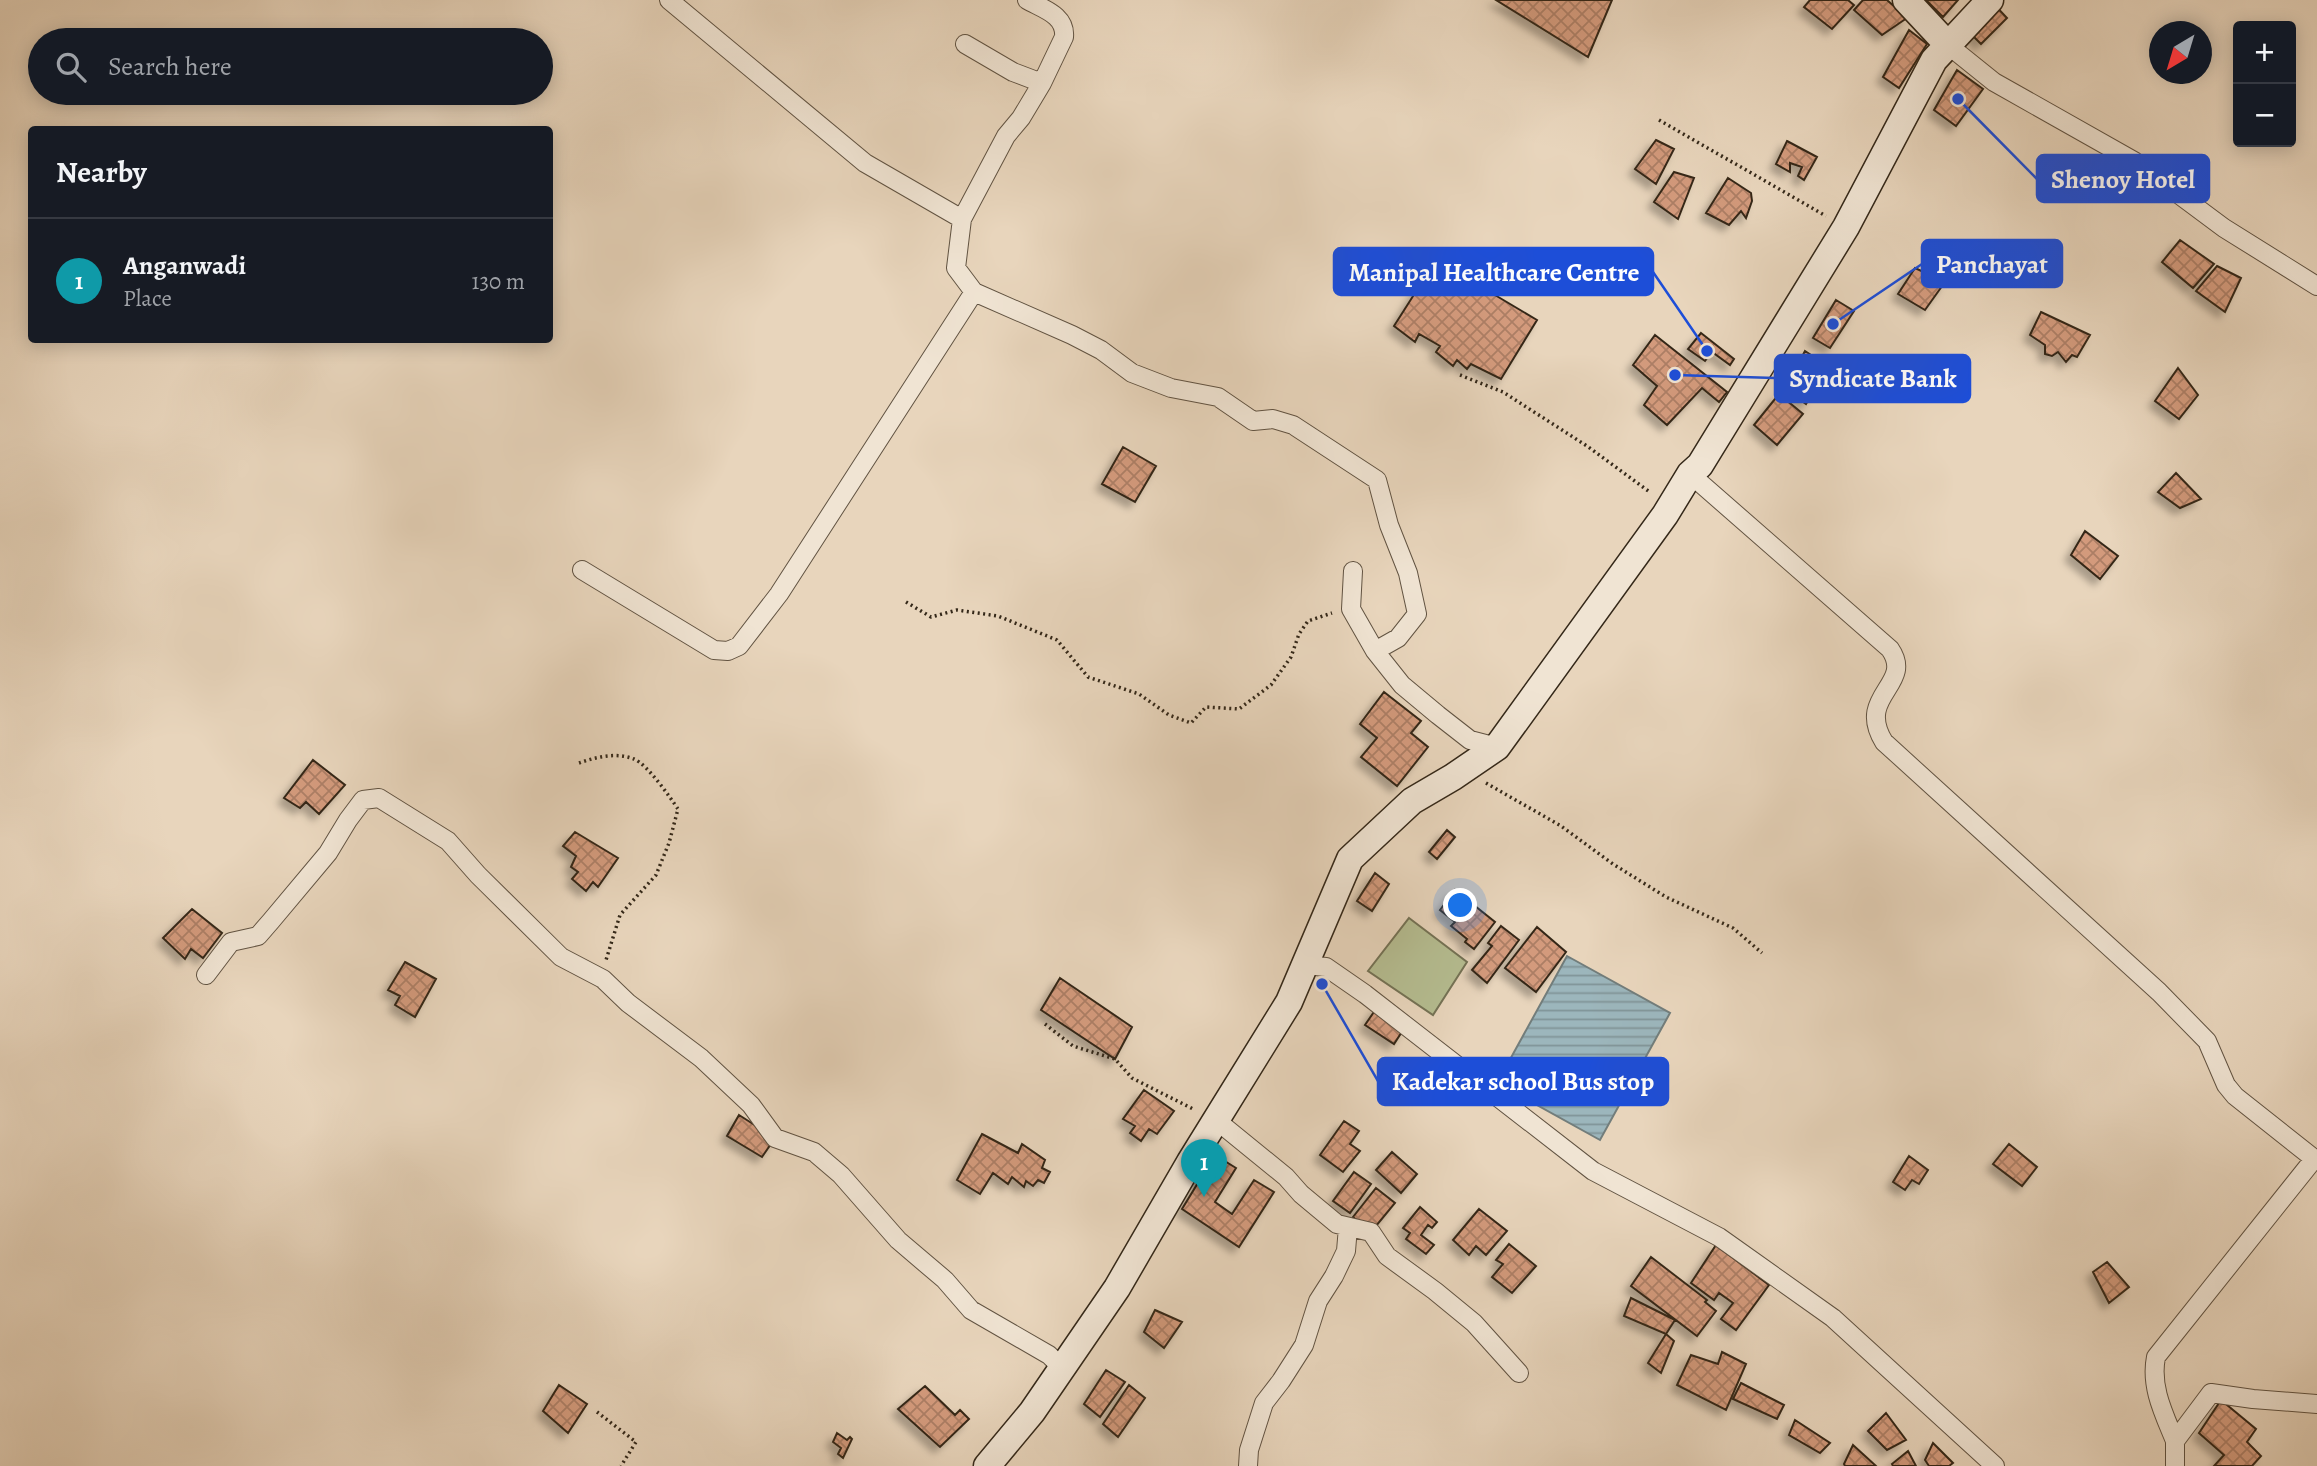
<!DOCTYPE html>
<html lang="en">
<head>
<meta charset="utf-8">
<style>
	:root { --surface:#171b24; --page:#20242c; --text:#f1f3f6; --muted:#9ea1a6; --line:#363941; --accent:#8c9099 }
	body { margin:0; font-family:Alegreya,serif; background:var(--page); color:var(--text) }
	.controls { position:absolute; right:21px; top:21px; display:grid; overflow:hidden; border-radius:7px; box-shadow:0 4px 18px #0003 }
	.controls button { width:63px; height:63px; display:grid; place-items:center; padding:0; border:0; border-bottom:2px solid var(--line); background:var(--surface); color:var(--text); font:35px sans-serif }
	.compass { position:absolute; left:2149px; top:21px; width:63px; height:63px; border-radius:50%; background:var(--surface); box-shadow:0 4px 18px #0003; rotate:218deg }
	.you { position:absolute; left:1461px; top:906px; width:24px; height:24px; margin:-18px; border:5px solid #fff; border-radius:50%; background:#1a73e8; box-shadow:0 0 0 10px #1a73e833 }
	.badge { display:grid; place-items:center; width:46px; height:46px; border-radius:50%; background:var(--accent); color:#fff; font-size:23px; font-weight:700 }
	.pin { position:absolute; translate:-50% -58px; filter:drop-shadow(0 2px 4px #0008) }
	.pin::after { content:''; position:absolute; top:37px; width:24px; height:21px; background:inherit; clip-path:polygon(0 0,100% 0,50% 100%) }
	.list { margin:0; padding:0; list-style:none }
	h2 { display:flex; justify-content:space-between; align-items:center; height:91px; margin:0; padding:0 28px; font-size:30px }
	h2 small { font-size:23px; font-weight:400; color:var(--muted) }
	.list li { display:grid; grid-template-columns:46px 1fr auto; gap:21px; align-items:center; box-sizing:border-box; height:126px; padding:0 28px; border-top:2px solid var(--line) }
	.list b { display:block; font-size:26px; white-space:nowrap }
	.list p { margin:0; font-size:23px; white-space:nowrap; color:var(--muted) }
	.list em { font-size:23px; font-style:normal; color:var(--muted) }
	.icon { flex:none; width:38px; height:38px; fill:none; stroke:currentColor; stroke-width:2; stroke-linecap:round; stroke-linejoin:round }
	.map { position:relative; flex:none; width:2317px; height:1466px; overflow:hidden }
	.search { position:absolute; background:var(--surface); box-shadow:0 4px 18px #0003; left:28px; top:28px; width:525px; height:77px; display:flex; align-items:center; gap:18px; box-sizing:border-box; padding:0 24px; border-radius:38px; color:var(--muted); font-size:26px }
	.panel { position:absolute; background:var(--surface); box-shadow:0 4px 18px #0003; left:28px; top:126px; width:525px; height:217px; border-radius:7px }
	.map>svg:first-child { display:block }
</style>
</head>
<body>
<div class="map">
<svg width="2317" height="1466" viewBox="0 0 2317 1466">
	<defs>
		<pattern id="water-rules" width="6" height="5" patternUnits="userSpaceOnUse" patternTransform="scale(1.75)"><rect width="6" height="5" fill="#9cb6bc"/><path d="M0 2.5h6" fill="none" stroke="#809498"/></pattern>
		<pattern id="building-cross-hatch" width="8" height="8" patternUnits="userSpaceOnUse" patternTransform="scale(1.75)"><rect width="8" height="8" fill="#d39a7c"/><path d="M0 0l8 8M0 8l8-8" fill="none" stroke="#ac7e65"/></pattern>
		<filter id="shadow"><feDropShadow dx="-6" dy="6" stdDeviation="3.5" flood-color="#0004"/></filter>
	</defs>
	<rect width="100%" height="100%" fill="#e8d5bc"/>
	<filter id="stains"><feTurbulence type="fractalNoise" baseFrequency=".00286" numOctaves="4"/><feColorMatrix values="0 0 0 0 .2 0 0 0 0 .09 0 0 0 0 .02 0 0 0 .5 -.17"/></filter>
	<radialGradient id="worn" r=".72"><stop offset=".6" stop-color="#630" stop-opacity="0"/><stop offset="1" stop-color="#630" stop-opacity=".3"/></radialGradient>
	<path fill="#b5bd91" stroke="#747255" stroke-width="2" d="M 1409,918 L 1467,962 L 1433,1015 L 1368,971 Z"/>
	<path fill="url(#water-rules)" stroke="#727d7b" stroke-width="2" d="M 1567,956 L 1670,1013 L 1600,1140 L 1497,1083 Z"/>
	<path fill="url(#building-cross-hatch)" stroke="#342819" stroke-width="2" filter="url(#shadow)" d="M 1496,0 L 1612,0 L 1588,57 Z
		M 1810,0 L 1848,0 L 1854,5 L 1832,29 L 1804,7 Z
		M 1863,0 L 1887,0 L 1907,18 L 1882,35 L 1854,10 Z
		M 1926,0 L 1958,0 L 1943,17 Z
		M 1990,0 L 2007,18 L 1981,44 L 1964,27 Z
		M 1909,30 L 1927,44 L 1899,88 L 1883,77 Z
		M 1957,70 L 1983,89 L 1956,126 L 1934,110 Z
		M 1656,140 L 1674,149 L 1656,184 L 1635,169 Z
		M 1787,141 L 1817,157 L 1804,180 L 1798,176 L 1802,167 L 1790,163 L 1790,172 L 1776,164 Z
		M 1674,172 L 1694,178 L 1678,219 L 1654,202 Z
		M 1728,178 L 1751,193 L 1752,201 L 1746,218 L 1741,211 L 1729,225 L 1706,213 Z
		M 2180,240 L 2214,264 L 2193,288 L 2162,262 Z
		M 1436,260 L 1537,320 L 1501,379 L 1471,364 L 1467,369 L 1457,360 L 1453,366 L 1436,352 L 1440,346 L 1419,334 L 1415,342 L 1394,326 Z
		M 2217,266 L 2241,278 L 2225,312 L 2196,291 Z
		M 1915,268 L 1945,282 L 1925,310 L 1898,294 Z
		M 1836,300 L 1854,311 L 1830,348 L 1813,338 Z
		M 2041,312 L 2090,335 L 2077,357 L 2072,355 L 2066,362 L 2058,352 L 2052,356 L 2045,354 L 2045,345 L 2030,335 Z
		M 1701,333 L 1734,359 L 1730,365 L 1712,352 L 1705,361 L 1688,349 Z
		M 1655,335 L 1727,392 L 1719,402 L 1702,388 L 1667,425 L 1644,405 L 1657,386 L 1633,365 Z
		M 1805,351 L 1828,366 L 1806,404 L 1785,389 Z
		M 2178,368 L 2198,395 L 2179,419 L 2155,401 Z
		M 1779,394 L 1803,414 L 1777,445 L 1754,425 Z
		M 1123,447 L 1156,466 L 1135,502 L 1102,484 Z
		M 2176,473 L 2201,499 L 2180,508 L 2158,492 Z
		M 2085,531 L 2118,556 L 2100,579 L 2071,555 Z
		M 1384,692 L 1421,721 L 1411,733 L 1428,747 L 1397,786 L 1361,757 L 1377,738 L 1360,724 Z
		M 313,760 L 345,785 L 319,814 L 306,802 L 300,808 L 284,798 Z
		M 1447,830 L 1455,837 L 1437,859 L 1429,852 Z
		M 575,832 L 618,858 L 598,887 L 593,882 L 586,891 L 572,879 L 578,872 L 571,867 L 576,856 L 563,846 Z
		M 1375,873 L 1389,884 L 1372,911 L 1357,901 Z
		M 1455,890 L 1495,922 L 1474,949 L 1465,942 L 1467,939 L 1451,926 L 1455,922 L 1440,910 Z
		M 192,909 L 222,933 L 203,958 L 191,949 L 185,959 L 163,938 Z
		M 1501,926 L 1519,940 L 1487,983 L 1472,970 L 1492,946 L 1488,943 Z
		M 1537,927 L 1566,952 L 1536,992 L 1505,968 Z
		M 405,962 L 436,979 L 415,1017 L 395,1005 L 400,996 L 388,990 Z
		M 1060,978 L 1132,1027 L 1115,1059 L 1041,1010 Z
		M 1378,1006 L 1405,1027 L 1394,1044 L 1365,1025 Z
		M 1144,1090 L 1174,1111 L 1157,1134 L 1149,1129 L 1141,1141 L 1130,1133 L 1135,1126 L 1123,1119 Z
		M 739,1115 L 775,1138 L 762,1157 L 727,1136 Z
		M 1344,1121 L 1359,1131 L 1350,1144 L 1360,1151 L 1343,1172 L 1320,1155 Z
		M 982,1134 L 1018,1153 L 1022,1144 L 1045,1160 L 1042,1168 L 1050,1172 L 1044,1183 L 1038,1180 L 1033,1186 L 1026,1181 L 1024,1187 L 1012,1177 L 1008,1184 L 993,1173 L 980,1194 L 957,1180 Z
		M 2009,1144 L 2037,1167 L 2022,1186 L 1993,1164 Z
		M 1392,1152 L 1417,1174 L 1401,1193 L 1376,1170 Z
		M 1215,1155 L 1236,1168 L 1215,1202 L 1232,1214 L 1254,1180 L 1274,1192 L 1239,1247 L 1182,1209 Z
		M 1909,1156 L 1928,1170 L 1919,1184 L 1912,1180 L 1905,1190 L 1893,1182 Z
		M 1354,1172 L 1371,1184 L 1350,1213 L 1333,1201 Z
		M 1376,1188 L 1395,1203 L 1371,1232 L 1353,1217 Z
		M 1420,1207 L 1437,1222 L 1432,1228 L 1428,1225 L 1421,1235 L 1434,1245 L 1426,1254 L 1406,1239 L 1410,1233 L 1403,1228 Z
		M 1479,1209 L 1507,1231 L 1486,1255 L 1476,1246 L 1469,1255 L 1453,1240 Z
		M 1509,1244 L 1536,1266 L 1512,1293 L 1492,1277 L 1503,1264 L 1496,1260 Z
		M 1716,1245 L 1769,1285 L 1736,1330 L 1721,1319 L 1733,1303 L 1719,1293 L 1714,1300 L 1691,1283 Z
		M 1651,1257 L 1707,1300 L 1705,1302 L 1716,1311 L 1697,1336 L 1631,1286 Z
		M 2107,1262 L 2129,1287 L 2109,1303 L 2093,1272 Z
		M 1631,1298 L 1675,1320 L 1666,1334 L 1624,1316 Z
		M 1155,1310 L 1182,1322 L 1164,1348 L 1144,1332 Z
		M 1666,1334 L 1674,1341 L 1661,1373 L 1648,1363 Z
		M 1722,1352 L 1746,1364 L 1726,1410 L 1677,1385 L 1691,1355 L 1718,1364 Z
		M 1106,1370 L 1125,1382 L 1100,1417 L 1084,1404 Z
		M 1741,1383 L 1784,1405 L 1777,1419 L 1733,1399 Z
		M 559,1385 L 587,1404 L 568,1433 L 543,1411 Z
		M 1129,1385 L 1145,1398 L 1118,1437 L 1103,1424 Z
		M 925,1386 L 955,1415 L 960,1410 L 969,1419 L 940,1447 L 898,1409 Z
		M 2221,1400 L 2256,1429 L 2247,1442 L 2261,1456 L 2252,1466 L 2214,1466 L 2224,1455 L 2199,1433 Z
		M 1886,1413 L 1906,1440 L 1887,1450 L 1868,1431 Z
		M 1795,1420 L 1830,1443 L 1820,1453 L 1789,1435 Z
		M 837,1433 L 847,1440 L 850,1437 L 852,1439 L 843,1458 L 838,1454 L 841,1448 L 833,1442 Z
		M 1933,1443 L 1953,1463 L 1949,1466 L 1929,1466 L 1925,1460 Z
		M 1853,1445 L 1876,1466 L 1845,1466 L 1844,1464 Z
		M 1908,1451 L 1916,1466 L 1893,1466 L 1892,1464 Z"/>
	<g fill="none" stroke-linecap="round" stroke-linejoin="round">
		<g stroke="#615342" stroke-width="20">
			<path id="street" d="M 669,0 L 865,163 L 962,219
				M 1027,0 C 1043,9 1066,15 1064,37 L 1042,83
				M 965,44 L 1013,72 L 1042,83 L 1021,118 L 1006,136 L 962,219 L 956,268 L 974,292 L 1072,335 L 1101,350 L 1132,373 L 1171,388 L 1218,397 L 1253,421 L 1273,419 L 1293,425 L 1377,480 L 1389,525 L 1408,573 L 1417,614 L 1398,638 L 1375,651
				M 1948,45 L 1994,82 L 2134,161 L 2224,228 L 2317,286
				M 1690,474 L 1890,649 C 1915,685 1855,695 1884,742 L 2159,992 L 2207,1041 L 2226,1085 L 2235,1096 L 2317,1161
				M 582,570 L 714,650 L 728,651 L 739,646 L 779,594 L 974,292
				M 1353,571 L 1351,609 L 1375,651 L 1402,685 L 1438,715 L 1470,740 L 1497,747
				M 1305,965 L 1326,967 L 1365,994 L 1593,1171 L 1719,1237 L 1833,1318 L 1995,1466
				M 206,975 L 231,942 L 258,936 L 271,921 L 328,853 L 348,820 L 363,800 L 379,798 L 448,841 L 478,875 L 561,957 L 603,979 L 628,1003 L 701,1058 L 751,1105 L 775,1138 L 814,1152 L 841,1175 L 898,1240 L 945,1280 L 971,1310 L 1049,1355 L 1062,1368
				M 1216,1120 L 1286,1177 L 1301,1194 L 1337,1224 L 1371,1232 L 1387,1256 L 1435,1291 L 1474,1323 L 1519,1373
				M 2175,1441 C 2164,1414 2150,1387 2156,1357 L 2314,1159
				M 1248,1466 L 1249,1450 L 1264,1403 L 1281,1381 L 1304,1345 L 1318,1301 L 1334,1276 L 1346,1251 L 1348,1227
				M 2175,1466 L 2175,1441 L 2211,1393 L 2253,1399 L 2317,1404"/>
		</g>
		<g stroke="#342819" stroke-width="29">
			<path id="secondary" d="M 1906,0 L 1948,45
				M 987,1466 L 1032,1412 L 1117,1288 L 1190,1162 L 1289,1002 L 1350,859 L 1412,801 L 1453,777 L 1497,747 L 1665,515 L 1690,474 L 1700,465 L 1846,227 L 1934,60 L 1990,0"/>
		</g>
		<path stroke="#342819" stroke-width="3.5" stroke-dasharray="2 3.5" stroke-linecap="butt" d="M 1659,120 L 1826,216
			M 1460,375 L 1503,392 L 1587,446 L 1651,493
			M 906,602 L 931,617 L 957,610 L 998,616 L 1057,640 L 1088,677 L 1139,694 L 1169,715 L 1191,723 L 1206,707 L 1239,709 L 1271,685 L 1291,657 L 1299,634 L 1308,621 L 1332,613
			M 579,763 C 596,757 616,752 634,759 C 647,764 670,797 678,809 L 669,843 L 656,875 L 620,915 L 606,960
			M 1486,783 L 1561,826 L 1613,864 L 1666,897 L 1733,928 L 1762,953
			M 1045,1024 L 1073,1046 L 1115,1059 L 1132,1078 L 1195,1110
			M 597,1412 L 636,1442 L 621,1466"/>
		<use href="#street" stroke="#f0e4d3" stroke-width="18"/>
		<use href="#secondary" stroke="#f0e4d3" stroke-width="26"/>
	</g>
	<path fill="none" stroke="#1d4ed8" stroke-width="2.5" d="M1958 99L2037 179M1833 324L1922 264M1707 351L1653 272M1675 375L1775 378M1322 984L1378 1081"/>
	<g fill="#1d4ed8" stroke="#f0e4d3" stroke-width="2.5">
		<circle cx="1958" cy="99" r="7"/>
		<circle cx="1833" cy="324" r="7"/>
		<circle cx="1707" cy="351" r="7"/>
		<circle cx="1675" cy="375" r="7"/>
		<circle cx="1322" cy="984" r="7"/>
	</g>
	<g fill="#1d4ed8" stroke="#1d4ed8" stroke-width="2.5">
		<rect x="2037" y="155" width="172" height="47" rx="7"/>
		<rect x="1922" y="240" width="140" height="47" rx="7"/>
		<rect x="1334" y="248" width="319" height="47" rx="7"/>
		<rect x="1775" y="355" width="195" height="47" rx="7"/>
		<rect x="1378" y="1058" width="290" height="47" rx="7"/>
	</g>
	<g font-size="26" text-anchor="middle" font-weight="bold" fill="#fff">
		<text x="2123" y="188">Shenoy Hotel</text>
		<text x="1992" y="273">Panchayat</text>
		<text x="1494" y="281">Manipal Healthcare Centre</text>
		<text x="1873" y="387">Syndicate Bank</text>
		<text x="1523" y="1090">Kadekar school Bus stop</text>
	</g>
	<rect width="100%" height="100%" filter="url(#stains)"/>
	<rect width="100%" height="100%" fill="url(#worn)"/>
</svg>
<div class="controls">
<button>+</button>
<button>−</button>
</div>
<svg class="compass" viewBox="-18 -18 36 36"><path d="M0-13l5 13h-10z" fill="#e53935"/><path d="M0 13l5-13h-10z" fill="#9ea1a6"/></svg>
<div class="you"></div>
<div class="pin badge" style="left:1204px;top:1197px;background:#0f9aa8">1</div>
<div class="search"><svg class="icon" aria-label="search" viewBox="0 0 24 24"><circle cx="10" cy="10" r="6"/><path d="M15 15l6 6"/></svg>Search here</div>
<section class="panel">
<h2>Nearby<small></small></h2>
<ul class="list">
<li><span class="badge" style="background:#0f9aa8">1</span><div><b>Anganwadi</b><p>Place</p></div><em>130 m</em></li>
</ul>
</section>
</div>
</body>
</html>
